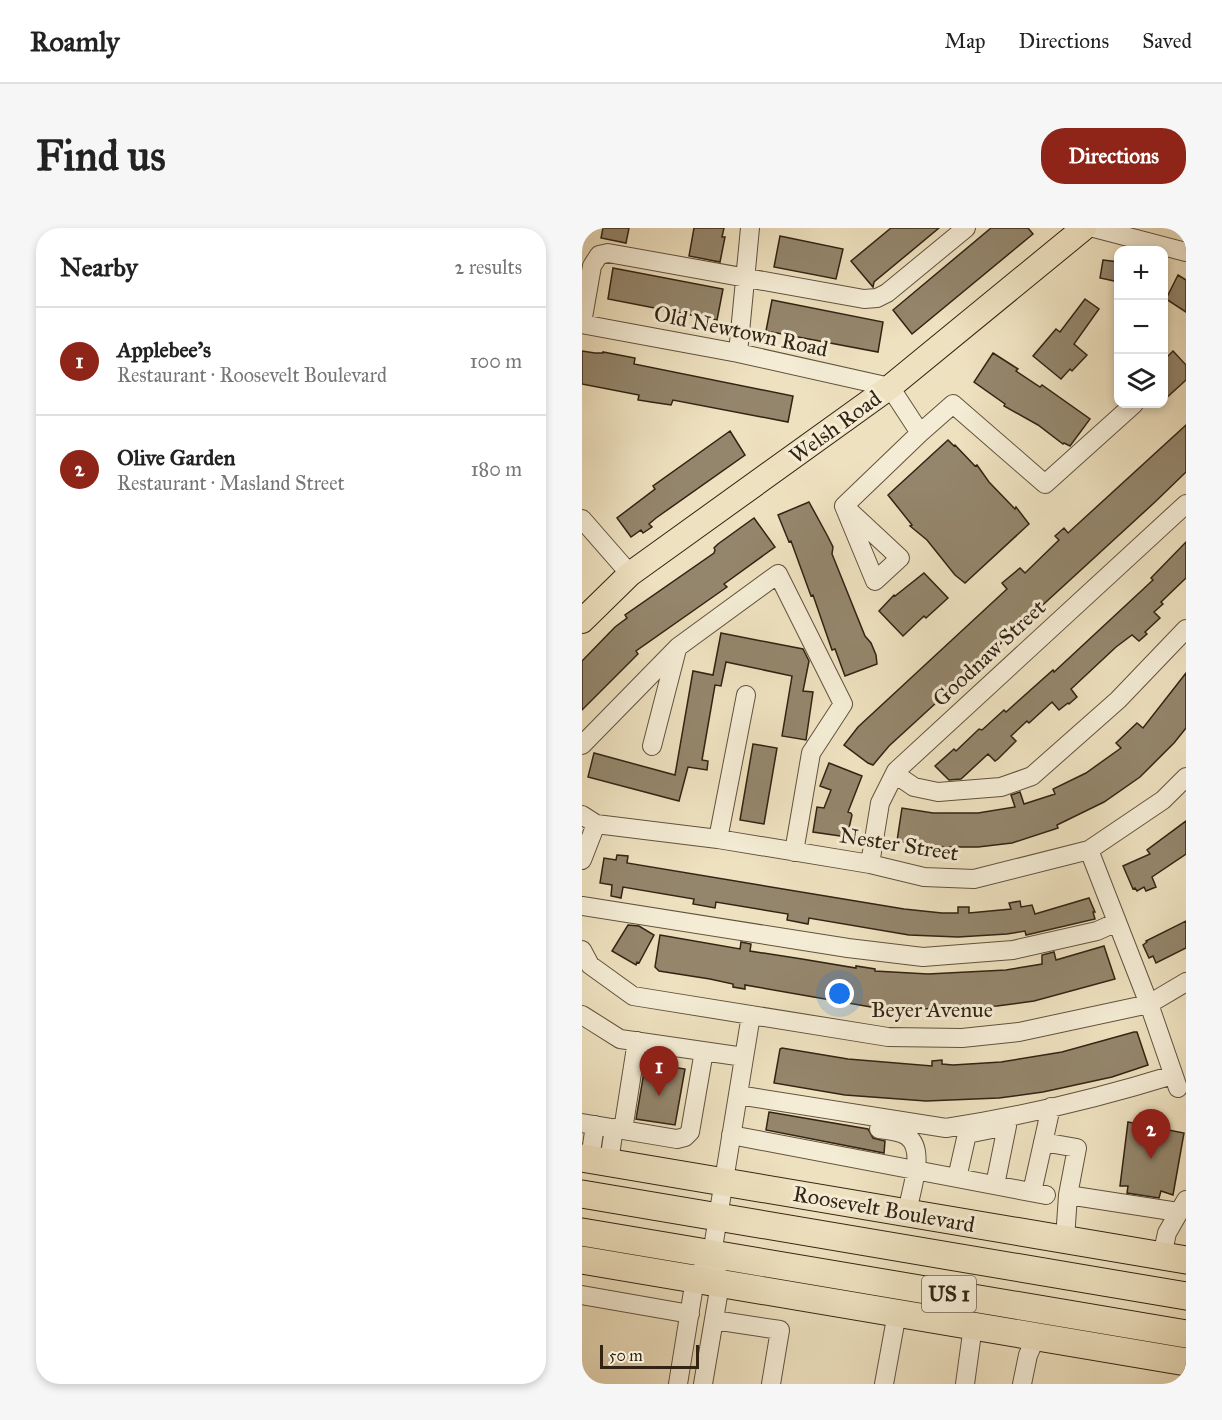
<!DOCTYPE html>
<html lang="en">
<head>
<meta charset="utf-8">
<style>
	:root { --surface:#fff; --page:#f6f6f6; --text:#222; --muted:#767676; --line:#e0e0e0; --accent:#8f2418 }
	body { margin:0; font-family:"IM FELL Great Primer",serif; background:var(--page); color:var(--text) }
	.controls { position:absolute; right:18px; top:18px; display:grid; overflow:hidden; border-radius:12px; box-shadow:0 3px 9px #0003 }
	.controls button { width:54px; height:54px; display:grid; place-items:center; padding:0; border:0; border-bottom:2px solid var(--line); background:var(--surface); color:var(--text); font:30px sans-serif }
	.scale { position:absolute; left:18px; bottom:15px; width:99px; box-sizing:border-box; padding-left:6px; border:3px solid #322313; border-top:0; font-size:16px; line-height:21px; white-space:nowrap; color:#322313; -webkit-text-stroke:4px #f4ecd5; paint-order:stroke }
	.you { position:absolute; left:258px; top:766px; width:21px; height:21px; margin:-15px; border:4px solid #fff; border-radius:50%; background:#1a73e8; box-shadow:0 0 0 9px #1a73e833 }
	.badge { display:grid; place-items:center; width:39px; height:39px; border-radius:50%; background:var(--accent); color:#fff; font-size:20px; font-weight:700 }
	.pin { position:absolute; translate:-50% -50px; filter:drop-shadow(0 2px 3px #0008) }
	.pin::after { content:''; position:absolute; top:32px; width:21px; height:18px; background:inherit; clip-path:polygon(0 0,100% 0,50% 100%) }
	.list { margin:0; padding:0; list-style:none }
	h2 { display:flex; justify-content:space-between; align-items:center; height:78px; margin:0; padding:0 24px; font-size:26px }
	h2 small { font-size:20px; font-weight:400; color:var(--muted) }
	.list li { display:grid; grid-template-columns:39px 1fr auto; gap:18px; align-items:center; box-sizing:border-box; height:108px; padding:0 24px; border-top:2px solid var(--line) }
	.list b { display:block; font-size:22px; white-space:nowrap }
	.list p { margin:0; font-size:20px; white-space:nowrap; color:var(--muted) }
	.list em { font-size:20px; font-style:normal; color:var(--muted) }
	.icon { flex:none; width:33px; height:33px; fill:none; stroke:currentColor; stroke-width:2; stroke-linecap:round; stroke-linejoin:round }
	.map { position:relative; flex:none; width:604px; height:1156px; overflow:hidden; border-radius:24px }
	header { display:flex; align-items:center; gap:36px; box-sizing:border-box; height:84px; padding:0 30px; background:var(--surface); border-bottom:2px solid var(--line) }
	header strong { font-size:28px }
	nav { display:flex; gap:33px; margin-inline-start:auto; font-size:21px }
	.intro { display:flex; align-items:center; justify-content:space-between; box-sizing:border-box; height:144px; padding:0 36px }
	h1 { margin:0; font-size:42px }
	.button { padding:15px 27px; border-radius:24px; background:var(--accent); color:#fff; font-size:21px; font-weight:700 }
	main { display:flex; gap:36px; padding:0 36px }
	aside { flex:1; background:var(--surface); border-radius:24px; box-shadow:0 3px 9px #0003 }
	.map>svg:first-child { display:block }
</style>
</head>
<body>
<header>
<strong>Roamly</strong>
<nav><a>Map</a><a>Directions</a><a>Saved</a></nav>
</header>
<div class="intro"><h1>Find us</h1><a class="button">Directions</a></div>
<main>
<aside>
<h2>Nearby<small>2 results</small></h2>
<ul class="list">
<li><span class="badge">1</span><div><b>Applebee's</b><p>Restaurant · Roosevelt Boulevard</p></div><em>100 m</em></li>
<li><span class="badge">2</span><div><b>Olive Garden</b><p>Restaurant · Masland Street</p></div><em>180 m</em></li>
</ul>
</aside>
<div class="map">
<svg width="604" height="1156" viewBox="0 0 604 1156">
	<rect width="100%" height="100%" fill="#eee1bf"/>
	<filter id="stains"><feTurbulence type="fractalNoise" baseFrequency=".00333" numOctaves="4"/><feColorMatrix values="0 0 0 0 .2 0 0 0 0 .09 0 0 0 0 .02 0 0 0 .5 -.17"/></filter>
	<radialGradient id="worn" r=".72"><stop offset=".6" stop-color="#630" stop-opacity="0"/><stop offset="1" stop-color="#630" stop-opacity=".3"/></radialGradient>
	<path fill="#94866c" stroke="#322313" stroke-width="1.5" d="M 21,0 L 47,0 L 44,15 L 19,10 Z
		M 112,0 L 142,0 L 140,9 L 143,9 L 138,34 L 107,28 Z
		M 309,0 L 357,0 L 292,54 L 291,59 L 269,33 Z
		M 409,0 L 446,0 L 451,6 L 330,106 L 311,82 Z
		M 198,8 L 261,21 L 254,51 L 192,39 Z
		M 521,32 L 537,34 L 537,54 L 518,50 Z
		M 31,40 L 141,61 L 135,92 L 26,71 Z
		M 596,47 L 604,52 L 604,84 L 584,71 Z
		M 503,71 L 517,81 L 492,116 L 505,127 L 490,143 L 488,141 L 479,151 L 451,128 L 474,101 L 478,104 Z
		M 190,72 L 301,94 L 296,124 L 184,103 Z
		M 0,123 L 13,125 L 21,125 L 21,124 L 53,130 L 52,136 L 211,168 L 206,194 L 91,172 L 89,177 L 69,174 L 56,172 L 57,167 L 0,156 Z
		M 591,123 L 604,137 L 604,152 L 582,172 L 582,132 Z
		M 411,125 L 436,141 L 434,143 L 458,159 L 460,157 L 508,191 L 488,218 L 482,215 L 481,216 L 456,197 L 422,178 L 423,176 L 392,154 Z
		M 604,197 L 604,244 L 573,274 L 307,518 L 291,537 L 286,535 L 262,517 L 276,499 L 425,361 L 420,355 L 438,340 L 443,345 L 477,312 L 473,308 L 482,300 L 486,305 Z
		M 148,203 L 163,227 L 74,290 L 67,296 L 70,299 L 61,305 L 59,302 L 49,309 L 35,290 L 73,261 L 71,258 Z
		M 366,212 L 372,218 L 373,217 L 393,238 L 395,237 L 407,254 L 433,281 L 434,279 L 447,296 L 383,355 L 373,347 L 345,312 L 328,298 L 330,297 L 306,267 Z
		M 227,274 L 245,307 L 251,319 L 250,326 L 283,408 L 289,415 L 294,427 L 295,436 L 263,448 L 253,421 L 250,422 L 231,367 L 229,368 L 209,313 L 207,314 L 196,287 Z
		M 172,290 L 193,319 L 142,356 L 145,359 L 54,423 L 56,426 L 0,482 L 0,433 L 33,399 L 45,390 L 43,387 L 132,325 L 133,322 L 132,320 L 136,316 Z
		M 604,314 L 604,350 L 579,374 L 581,376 L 572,384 L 578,390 L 563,404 L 565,406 L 557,413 L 550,407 L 534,419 L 489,461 L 495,469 L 487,476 L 486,475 L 477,482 L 470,474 L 447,495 L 445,493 L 429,508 L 434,513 L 416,531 L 413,533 L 406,526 L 379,551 L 367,552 L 353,538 L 372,521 L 374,523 L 397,501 L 400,502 L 422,482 L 424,484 L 471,442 L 472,444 L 571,352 L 569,350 Z
		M 342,345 L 366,370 L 344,390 L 342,388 L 321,408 L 297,383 L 312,367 L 313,368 Z
		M 139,405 L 221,421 L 227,433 L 221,463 L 231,464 L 224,512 L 200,508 L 210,448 L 144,434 L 139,458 L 133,457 L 120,532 L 126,533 L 125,542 L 106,539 L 97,573 L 6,549 L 12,525 L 93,547 L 111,443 L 131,447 Z
		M 604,445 L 604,500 L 592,515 L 558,549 L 522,574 L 475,597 L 476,600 L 430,615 L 396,619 L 351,619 L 315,613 L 320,580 L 351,585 L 396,585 L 433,579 L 429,567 L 438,564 L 442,576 L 473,566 L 471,561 L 504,545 L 539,520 L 534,515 L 555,495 L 561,500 Z
		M 171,516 L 195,520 L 182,596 L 158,592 Z
		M 247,535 L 280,548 L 266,584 L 269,585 L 270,587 L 265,609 L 231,604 L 235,579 L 242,580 L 249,562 L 238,558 Z
		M 604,593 L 604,626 L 570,649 L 574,659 L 564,663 L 562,659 L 555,663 L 553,660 L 551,661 L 541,638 L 568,626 L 565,622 Z
		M 35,627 L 46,628 L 45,635 L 322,681 L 360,685 L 376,685 L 376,679 L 387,679 L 387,685 L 429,681 L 427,675 L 438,673 L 439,679 L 450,677 L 453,686 L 507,670 L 513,684 L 511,684 L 513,691 L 444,707 L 443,703 L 425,706 L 376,709 L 327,707 L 227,690 L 226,696 L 205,692 L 206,686 L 134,674 L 133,680 L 111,676 L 112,671 L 41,659 L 39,670 L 29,668 L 30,657 L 18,655 L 22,630 L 34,632 Z
		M 604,693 L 604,720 L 574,735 L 571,728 L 567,730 L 561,717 L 565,714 L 564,713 Z
		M 46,697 L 57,698 L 72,707 L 57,735 L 55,734 L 54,737 L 30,723 Z
		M 78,707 L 158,721 L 159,714 L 169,716 L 168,723 L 220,731 L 274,740 L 274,738 L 293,741 L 293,743 L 346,746 L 424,742 L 460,736 L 460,727 L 472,724 L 474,732 L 522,718 L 533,751 L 452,773 L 415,778 L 339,781 L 289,779 L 163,757 L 163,761 L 151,759 L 151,756 L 128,751 L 77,743 L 73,739 Z
		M 552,804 L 555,804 L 566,837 L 530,849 L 461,864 L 417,870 L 344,873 L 263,867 L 192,855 L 198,821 L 200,820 L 266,831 L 350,838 L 350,833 L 360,832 L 360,836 L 371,837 L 419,834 L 480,824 Z
		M 90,839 L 103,841 L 93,897 L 54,891 L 62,844 L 74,846 L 75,841 L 89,844 Z
		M 187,884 L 286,901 L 291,910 L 303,913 L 302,925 L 184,902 Z
		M 546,894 L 602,905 L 591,967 L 579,963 L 577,970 L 545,965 L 546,958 L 538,958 Z"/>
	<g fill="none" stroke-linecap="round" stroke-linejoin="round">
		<g stroke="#61523e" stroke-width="20">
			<path id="minor" d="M 512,0 L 604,24
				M 0,95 L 10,38 L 17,27 L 26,25 L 282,71 L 295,70 L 305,65 L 384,0
				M 0,96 L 156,125 L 308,159 L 338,205 L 371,176 L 463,256 L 552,176
				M 156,125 L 168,0
				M 262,278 L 318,330 L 293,353 L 262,278 L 338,205
				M 0,291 L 48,346
				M 0,517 L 96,419 L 196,346 L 261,476 L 229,525 L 212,624
				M 70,518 L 95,421
				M 313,546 L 332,559 L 356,564 L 419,559 L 450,548 L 536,472 L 604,401
				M 0,587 L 14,596 L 136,611 L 288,636 L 342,649 L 392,651 L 507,622 L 581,572 L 604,549
				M 136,611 L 164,467
				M 507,622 L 567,776 L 596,860
				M 0,632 L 14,596
				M 288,636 L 298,575 L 314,543 L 604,276
				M 0,678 L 266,720 L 341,729 L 431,722 L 515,703 L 535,694
				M 0,722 L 8,737 L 51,768 L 306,809 L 380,810 L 437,804 L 567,776 L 604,754
				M 0,787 L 38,811 L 162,829
				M 156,867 L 364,900 C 441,888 517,870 591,847
				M 0,895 L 95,911 L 103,909 L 108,904 L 122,823
				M 297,901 C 306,902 318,903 325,908 C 345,922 328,964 325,985
				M 41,902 L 55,813
				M 149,907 L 464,967
				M 461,914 L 495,920 L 486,967 L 483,1011
				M 8,931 L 13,897
				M 27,934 L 32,900
				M 375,950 L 385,906 L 425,898 L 413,957
				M 450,964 L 469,879
				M 486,967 L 596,984
				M 580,1028 L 585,1005 L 604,972
				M 0,1067 L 108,1086
				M 132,1092 L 198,1102 L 189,1156
				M 96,1156 L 113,1051 L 119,1043
				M 121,1156 L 138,1056 L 130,1026 L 169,787
				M 302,1156 L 315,1085
				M 383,1156 L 391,1098
				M 440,1156 L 446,1127 L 454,1109"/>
		</g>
		<g stroke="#322313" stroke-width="26">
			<path id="major" d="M 0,393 L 48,346 L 308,159 L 502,0"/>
		</g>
		<g stroke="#322313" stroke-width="29">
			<path id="highway" d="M 0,930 L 604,1032
				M 0,966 L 604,1068
				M 0,1004 L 604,1106
				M 0,1032 L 604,1134"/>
		</g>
		<use href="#minor" stroke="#f4ecd5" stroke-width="18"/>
		<use href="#major" stroke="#eee1bf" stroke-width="24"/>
		<use href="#highway" stroke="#eee1bf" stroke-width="27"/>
	</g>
	<g text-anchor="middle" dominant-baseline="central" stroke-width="6" stroke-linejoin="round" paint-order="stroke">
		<rect fill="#f4ecd5" stroke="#6c5f4d" stroke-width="1.5" x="340" y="1048" width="54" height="36" rx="4.5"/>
		<g font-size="21" font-weight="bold" fill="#322313">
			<text x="367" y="1066">US 1</text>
		</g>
		<g font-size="22" fill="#322313" stroke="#f4ecd5">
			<text transform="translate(159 103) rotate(12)">Old Newtown Road</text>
			<text transform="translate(253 199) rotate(-36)">Welsh Road</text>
			<text transform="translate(407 425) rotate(-43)">Goodnaw Street</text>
			<text transform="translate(317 616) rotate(9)">Nester Street</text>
			<text x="350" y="781">Beyer Avenue</text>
			<text transform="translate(302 981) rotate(10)">Roosevelt Boulevard</text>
		</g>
	</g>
	<rect width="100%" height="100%" filter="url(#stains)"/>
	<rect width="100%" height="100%" fill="url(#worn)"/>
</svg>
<div class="controls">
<button>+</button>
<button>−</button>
<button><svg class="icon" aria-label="layers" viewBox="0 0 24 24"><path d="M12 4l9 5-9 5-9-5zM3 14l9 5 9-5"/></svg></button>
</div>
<div class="scale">50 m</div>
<div class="you"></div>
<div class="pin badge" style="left:77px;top:868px">1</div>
<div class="pin badge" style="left:569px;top:931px">2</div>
</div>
</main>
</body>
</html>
